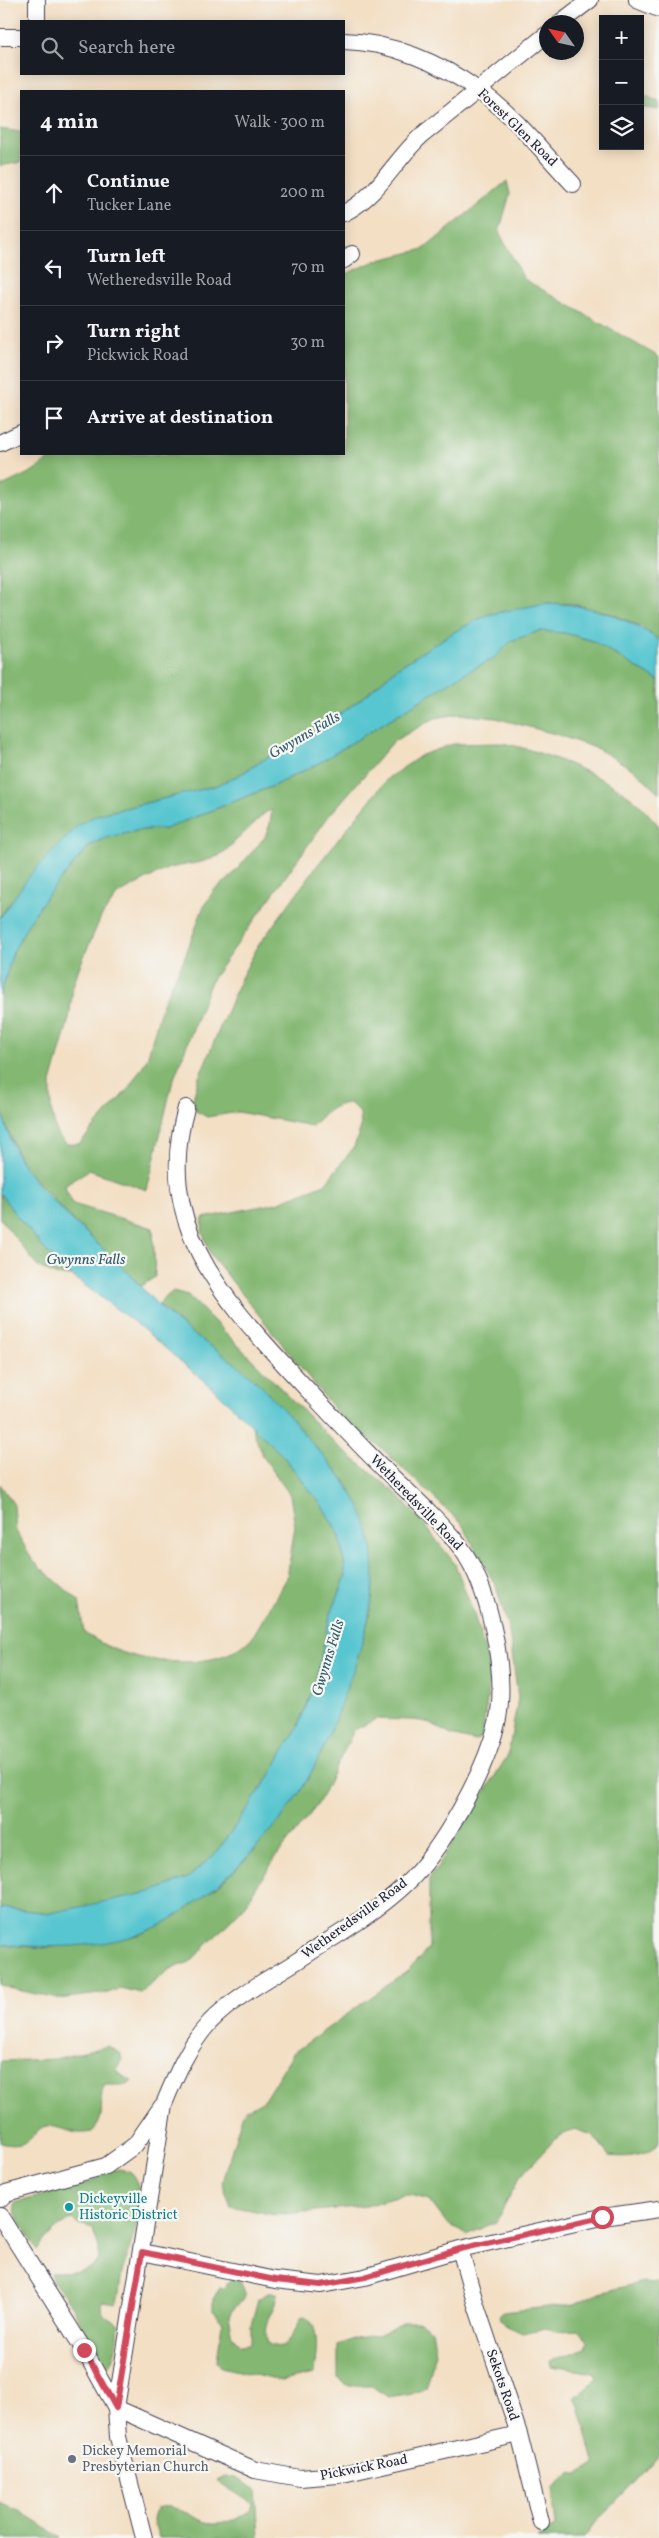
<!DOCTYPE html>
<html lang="en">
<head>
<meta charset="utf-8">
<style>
	:root { --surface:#171b24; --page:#20242c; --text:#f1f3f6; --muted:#9ea1a6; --line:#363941 }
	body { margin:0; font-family:Vollkorn,serif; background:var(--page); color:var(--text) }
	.controls { position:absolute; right:15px; top:15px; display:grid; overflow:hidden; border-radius:0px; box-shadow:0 2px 12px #0003 }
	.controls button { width:45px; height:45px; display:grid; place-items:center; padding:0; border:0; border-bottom:1px solid var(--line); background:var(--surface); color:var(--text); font:25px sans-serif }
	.compass { position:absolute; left:539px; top:15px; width:45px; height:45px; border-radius:50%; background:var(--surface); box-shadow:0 2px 12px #0003; rotate:304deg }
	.stop { position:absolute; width:15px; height:15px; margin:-11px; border:4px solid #d1495b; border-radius:50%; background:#fff }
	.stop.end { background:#d1495b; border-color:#fff; box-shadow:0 1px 5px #0008 }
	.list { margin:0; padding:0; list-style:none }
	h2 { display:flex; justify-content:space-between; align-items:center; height:65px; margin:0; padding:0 20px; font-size:21px }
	h2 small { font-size:16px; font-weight:400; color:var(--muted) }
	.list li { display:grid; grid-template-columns:32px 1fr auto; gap:15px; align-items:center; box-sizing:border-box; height:75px; padding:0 20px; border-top:1px solid var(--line) }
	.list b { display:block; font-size:19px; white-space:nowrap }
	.list p { margin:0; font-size:16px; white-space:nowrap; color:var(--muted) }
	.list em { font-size:16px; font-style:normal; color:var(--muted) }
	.icon { flex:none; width:28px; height:28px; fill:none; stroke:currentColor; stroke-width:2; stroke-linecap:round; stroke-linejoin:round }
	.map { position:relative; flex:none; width:659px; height:2538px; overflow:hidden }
	.search { position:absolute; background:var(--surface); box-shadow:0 2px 12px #0003; left:20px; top:20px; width:325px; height:55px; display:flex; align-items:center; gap:12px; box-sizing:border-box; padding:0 18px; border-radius:0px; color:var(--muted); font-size:19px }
	.panel { position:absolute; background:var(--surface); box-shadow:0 2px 12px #0003; left:20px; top:90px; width:325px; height:365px; border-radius:0px }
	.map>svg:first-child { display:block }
</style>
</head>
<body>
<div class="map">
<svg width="659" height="2538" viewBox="0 0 659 2538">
	<rect width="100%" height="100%" fill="#f6f6f2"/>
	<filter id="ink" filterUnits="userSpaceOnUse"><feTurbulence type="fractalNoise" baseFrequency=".02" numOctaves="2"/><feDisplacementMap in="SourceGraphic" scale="10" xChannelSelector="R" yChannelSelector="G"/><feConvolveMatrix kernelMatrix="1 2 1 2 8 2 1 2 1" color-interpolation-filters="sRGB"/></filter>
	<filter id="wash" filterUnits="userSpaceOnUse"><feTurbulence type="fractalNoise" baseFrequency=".0096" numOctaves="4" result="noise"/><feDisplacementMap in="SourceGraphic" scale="20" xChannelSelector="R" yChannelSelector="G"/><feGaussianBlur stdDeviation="1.12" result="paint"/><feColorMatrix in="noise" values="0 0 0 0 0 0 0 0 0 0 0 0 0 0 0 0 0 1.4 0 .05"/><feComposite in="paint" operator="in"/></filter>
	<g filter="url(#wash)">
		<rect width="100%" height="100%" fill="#f3dfc4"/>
		<path fill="#83b772" stroke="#526c56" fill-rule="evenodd" d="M 640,93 L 659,102 L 659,110 L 640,107 Z
			M 0,129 L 21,132 L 21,162 L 0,166 Z
			M 507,181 L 510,194 L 499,232 L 524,279 L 659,357 L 659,640 L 642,627 L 612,614 L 573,604 L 546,603 L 487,615 L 454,632 L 397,668 L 365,696 L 303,741 L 267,758 L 239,775 L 215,786 L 97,815 L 7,906 L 0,918 L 0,487 L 33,471 L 57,454 L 344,454 L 344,275 L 375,261 L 424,249 Z
			M 539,631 L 565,633 L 593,641 L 659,681 L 659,793 L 636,771 L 598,749 L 555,734 L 496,718 L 459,714 L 435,718 L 394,741 L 328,817 L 211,981 L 172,1084 L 147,1190 L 89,1170 L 67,1183 L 65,1188 L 73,1204 L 153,1228 L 155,1277 L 141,1286 L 58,1205 L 22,1165 L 7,1128 L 0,1105 L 0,996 L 13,952 L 29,922 L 46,897 L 89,846 L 106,838 L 140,830 L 165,829 L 275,785 L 319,763 L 465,673 L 493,659 L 511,641 ZM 272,810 L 270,824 L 265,837 L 228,880 L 214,890 L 203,908 L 184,959 L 162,1005 L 147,1059 L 128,1089 L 79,1144 L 67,1144 L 57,1134 L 51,1110 L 51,1083 L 69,1019 L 73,986 L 79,968 L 101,917 L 117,895 L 137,884 L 169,868 L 201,862 L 221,855 L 266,812 Z
			M 500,743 C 537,748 610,778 638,803 C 645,810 652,818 659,826 L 659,2142 C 649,2157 625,2158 609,2156 L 592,2135 L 574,2129 L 555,2139 L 520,2177 L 496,2222 L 466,2235 L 445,2221 L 429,2200 L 411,2195 L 404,2195 L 366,2206 L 275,2215 L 231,2206 L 222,2182 L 242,2116 L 246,2110 L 264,2100 L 293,2053 L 409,1970 L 429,1948 L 429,1880 L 508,1755 L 518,1698 L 509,1631 L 496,1586 L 462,1524 L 379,1446 L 342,1419 L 211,1255 L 202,1231 L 203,1218 L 277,1203 L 325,1184 L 354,1147 L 361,1127 L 360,1113 L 350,1103 C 333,1103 323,1115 312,1126 L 238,1112 L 207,1117 L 196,1111 L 193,1099 L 199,1077 L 241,978 L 258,946 L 316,867 L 388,778 L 422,755 L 453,744 Z
			M 0,1193 L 47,1252 L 72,1276 L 55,1275 L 37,1266 L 0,1218 Z
			M 173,1291 L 188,1295 L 339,1447 L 395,1492 L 424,1524 L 455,1564 L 474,1614 L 491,1672 L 482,1736 L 476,1741 L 451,1735 L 427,1722 L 414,1720 L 376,1719 L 354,1730 L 318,1804 L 276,1857 L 242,1909 L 190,1962 L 170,1969 L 140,1993 L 120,1988 L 108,1993 L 58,1999 L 0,1986 L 0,1944 L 41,1948 L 93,1943 L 138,1935 L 166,1922 L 218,1886 L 254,1851 L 311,1773 L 336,1716 L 367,1625 L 373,1593 L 345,1481 L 315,1446 L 158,1304 Z
			M 251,1424 L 284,1457 L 323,1507 L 340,1536 L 346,1576 L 330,1617 L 315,1685 L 298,1726 L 268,1779 L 216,1853 L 188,1878 L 154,1891 L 78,1909 L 51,1913 L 0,1908 L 0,1484 L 14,1505 L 16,1531 L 33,1561 L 79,1601 L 84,1633 C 93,1638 102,1644 111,1648 C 149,1665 224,1672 253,1636 L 287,1578 L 295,1526 L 290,1495 L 262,1455 Z
			M 108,2046 L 121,2054 L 122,2061 L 117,2069 L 121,2075 L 132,2081 L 128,2085 L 105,2085 C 96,2099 109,2116 92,2132 C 74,2136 65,2128 49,2126 C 32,2125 36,2152 0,2143 L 0,2061 L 55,2059 Z
			M 119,2169 L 129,2171 C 153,2192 129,2247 122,2273 C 120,2283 120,2293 116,2304 L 102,2301 C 98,2314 108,2318 118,2324 C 120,2335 115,2361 106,2367 C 91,2345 81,2321 67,2299 C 61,2290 53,2284 50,2273 C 64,2272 101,2276 99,2251 C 99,2244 94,2236 93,2228 L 79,2224 L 72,2219 C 56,2227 46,2236 37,2251 L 16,2214 L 15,2203 L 91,2182 L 110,2171 Z
			M 232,2278 L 239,2280 C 252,2301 238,2300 229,2315 L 233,2337 L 240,2345 L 249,2344 L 251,2341 L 251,2325 L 258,2299 L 268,2293 L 276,2293 C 281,2307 260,2320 268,2344 C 290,2354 293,2331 301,2318 L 306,2317 C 322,2328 315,2358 314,2374 L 281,2381 L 221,2367 L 217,2361 L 222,2323 L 214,2310 L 214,2297 L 220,2288 L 226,2288 L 227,2283 Z
			M 643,2282 L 659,2283 L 659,2454 C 636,2483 606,2508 584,2538 L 537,2538 L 556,2526 L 552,2488 L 572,2472 L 578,2474 L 595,2465 L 579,2406 L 575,2397 L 597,2379 L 594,2373 L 551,2366 L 550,2361 L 586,2348 L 588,2341 L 578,2330 L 557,2331 L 545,2328 L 523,2333 L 508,2327 L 500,2319 L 499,2316 L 503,2312 L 575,2304 L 595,2294 Z
			M 405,2322 L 420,2322 L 432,2330 L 436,2353 L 426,2388 L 420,2392 L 388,2397 L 371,2386 L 349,2386 L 338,2378 L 338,2346 L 355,2338 L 378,2335 Z
			M 225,2477 L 236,2478 L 256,2489 L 259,2538 L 159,2538 C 158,2532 153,2525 153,2520 C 155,2488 200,2523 212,2524 C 226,2525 240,2517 251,2510 L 253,2504 L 217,2481 Z
			M 0,2502 L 21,2512 L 61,2538 L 0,2538 Z"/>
		<path fill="#59c6d0" stroke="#3e7486" d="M 546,603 C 587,604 626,616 659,640 L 659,681 L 593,641 L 565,633 L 539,631 L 511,641 L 493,659 L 465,673 L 319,763 L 275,785 L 165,829 L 140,830 L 106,838 L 89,846 L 46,897 L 29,922 L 13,952 L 0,996 L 0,918 L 30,875 L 79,824 L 97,815 L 215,786 L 239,775 L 267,758 L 303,741 L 365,696 L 397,668 L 454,632 L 487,615 Z
			M 0,1105 C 6,1125 12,1150 24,1167 C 49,1202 86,1232 117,1262 C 136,1280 153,1302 172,1318 C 194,1337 219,1350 241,1368 C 268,1390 290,1417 312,1443 C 332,1466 353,1488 364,1517 C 384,1569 370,1625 351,1676 C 339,1708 328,1741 312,1771 C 284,1826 219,1892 166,1922 C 120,1949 51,1949 0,1944 L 0,1908 L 51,1913 L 154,1891 L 188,1878 L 216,1853 L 268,1779 L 298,1726 L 315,1685 L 330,1617 L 346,1576 L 340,1536 L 323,1507 L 284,1457 L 217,1392 L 138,1325 L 72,1276 L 47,1252 L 16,1215 L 0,1193 Z"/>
	</g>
	<g filter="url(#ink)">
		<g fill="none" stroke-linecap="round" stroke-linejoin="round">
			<g stroke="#413e50" stroke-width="18">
				<path id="minor" d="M 637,0 L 659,9
					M 37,21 L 37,0
					M 561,22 L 590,0
					M 0,37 L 21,37
					M 344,41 C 391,42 440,63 478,90 C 514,114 543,153 573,184
					M 344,213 C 378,196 394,161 421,136 L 546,35
					M 344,260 L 352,254
					M 0,443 L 21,433
					M 0,2199 L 6,2193 L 106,2166 L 135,2145 L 162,2106
					M 0,2216 L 84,2350 L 116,2408 L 255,2470 L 300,2478 L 338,2475 L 519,2434
					M 460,2249 L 475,2302 L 519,2434 L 541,2522
					M 142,2252 L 275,2280 L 321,2285 L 365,2277 L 460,2249 L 602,2217 L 659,2209
					M 144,2538 L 118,2437 L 116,2408 L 164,2104 C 176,2075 188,2046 210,2022 C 234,1997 267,1980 297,1961 C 333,1937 373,1915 405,1885 C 442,1851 485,1772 497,1723 C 508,1675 490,1588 461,1548 C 440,1520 412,1496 387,1472 C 354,1440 323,1406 291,1372 C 219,1294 154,1222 186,1108"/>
			</g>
			<use href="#minor" stroke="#fff" stroke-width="16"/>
		</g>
	</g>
	<g fill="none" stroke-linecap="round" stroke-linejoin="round" filter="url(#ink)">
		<path stroke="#d1495b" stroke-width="6" d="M 84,2350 L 116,2408 L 142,2252 L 275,2280 L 321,2285 L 365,2277 L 460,2249 L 602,2217"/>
	</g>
	<circle fill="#0f9aa8" stroke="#f6f6f2" stroke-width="2" cx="69" cy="2207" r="5"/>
	<circle fill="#6b7280" stroke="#f6f6f2" stroke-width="2" cx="72" cy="2459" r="5"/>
	<g text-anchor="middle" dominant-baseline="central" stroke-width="4.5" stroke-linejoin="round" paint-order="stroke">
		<g font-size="14" fill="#22223b" stroke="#f6f6f2">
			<text transform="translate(517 128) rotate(44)">Forest Glen Road</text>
			<text transform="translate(416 1503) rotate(46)">Wetheredsville Road</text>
			<text transform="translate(355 1919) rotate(-36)">Wetheredsville Road</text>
			<text transform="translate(502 2385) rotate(71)">Sekots Road</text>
			<text transform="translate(364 2468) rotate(-11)">Pickwick Road</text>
		</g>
		<g font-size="14" fill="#0d838f" stroke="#f6f6f2" text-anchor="start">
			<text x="79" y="2199">Dickeyville<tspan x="79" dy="16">Historic District</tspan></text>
		</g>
		<g font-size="14" fill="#5b616d" stroke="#f6f6f2" text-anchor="start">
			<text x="82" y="2451">Dickey Memorial<tspan x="82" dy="16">Presbyterian Church</tspan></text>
		</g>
		<g font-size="15" font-style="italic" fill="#355b6f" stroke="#f6f6f2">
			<text transform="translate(305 736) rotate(-30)">Gwynns Falls</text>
			<text x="86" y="1260">Gwynns Falls</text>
			<text transform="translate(329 1658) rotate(-73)">Gwynns Falls</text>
		</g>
	</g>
</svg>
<div class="controls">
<button>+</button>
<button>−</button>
<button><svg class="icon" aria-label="layers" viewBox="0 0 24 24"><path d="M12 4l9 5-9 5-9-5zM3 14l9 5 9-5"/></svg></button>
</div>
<svg class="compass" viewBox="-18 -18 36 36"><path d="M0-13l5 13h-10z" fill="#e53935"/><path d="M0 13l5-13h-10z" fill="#9ea1a6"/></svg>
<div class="stop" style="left:602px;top:2217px"></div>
<div class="stop end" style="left:84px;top:2350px"></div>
<div class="search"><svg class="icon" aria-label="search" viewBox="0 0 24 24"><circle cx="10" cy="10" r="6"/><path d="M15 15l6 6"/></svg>Search here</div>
<section class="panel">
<h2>4 min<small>Walk · 300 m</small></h2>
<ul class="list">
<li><svg class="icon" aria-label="ahead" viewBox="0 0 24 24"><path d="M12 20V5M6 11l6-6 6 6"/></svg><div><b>Continue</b><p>Tucker Lane</p></div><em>200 m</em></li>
<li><svg class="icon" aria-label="left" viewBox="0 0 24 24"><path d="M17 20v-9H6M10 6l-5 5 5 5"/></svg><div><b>Turn left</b><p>Wetheredsville Road</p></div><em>70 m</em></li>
<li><svg class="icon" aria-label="right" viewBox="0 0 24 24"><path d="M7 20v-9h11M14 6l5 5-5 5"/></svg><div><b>Turn right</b><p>Pickwick Road</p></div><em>30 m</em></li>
<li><svg class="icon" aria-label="arrive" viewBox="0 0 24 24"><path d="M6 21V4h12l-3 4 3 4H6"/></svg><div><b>Arrive at destination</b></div></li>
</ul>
</section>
</div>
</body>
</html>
